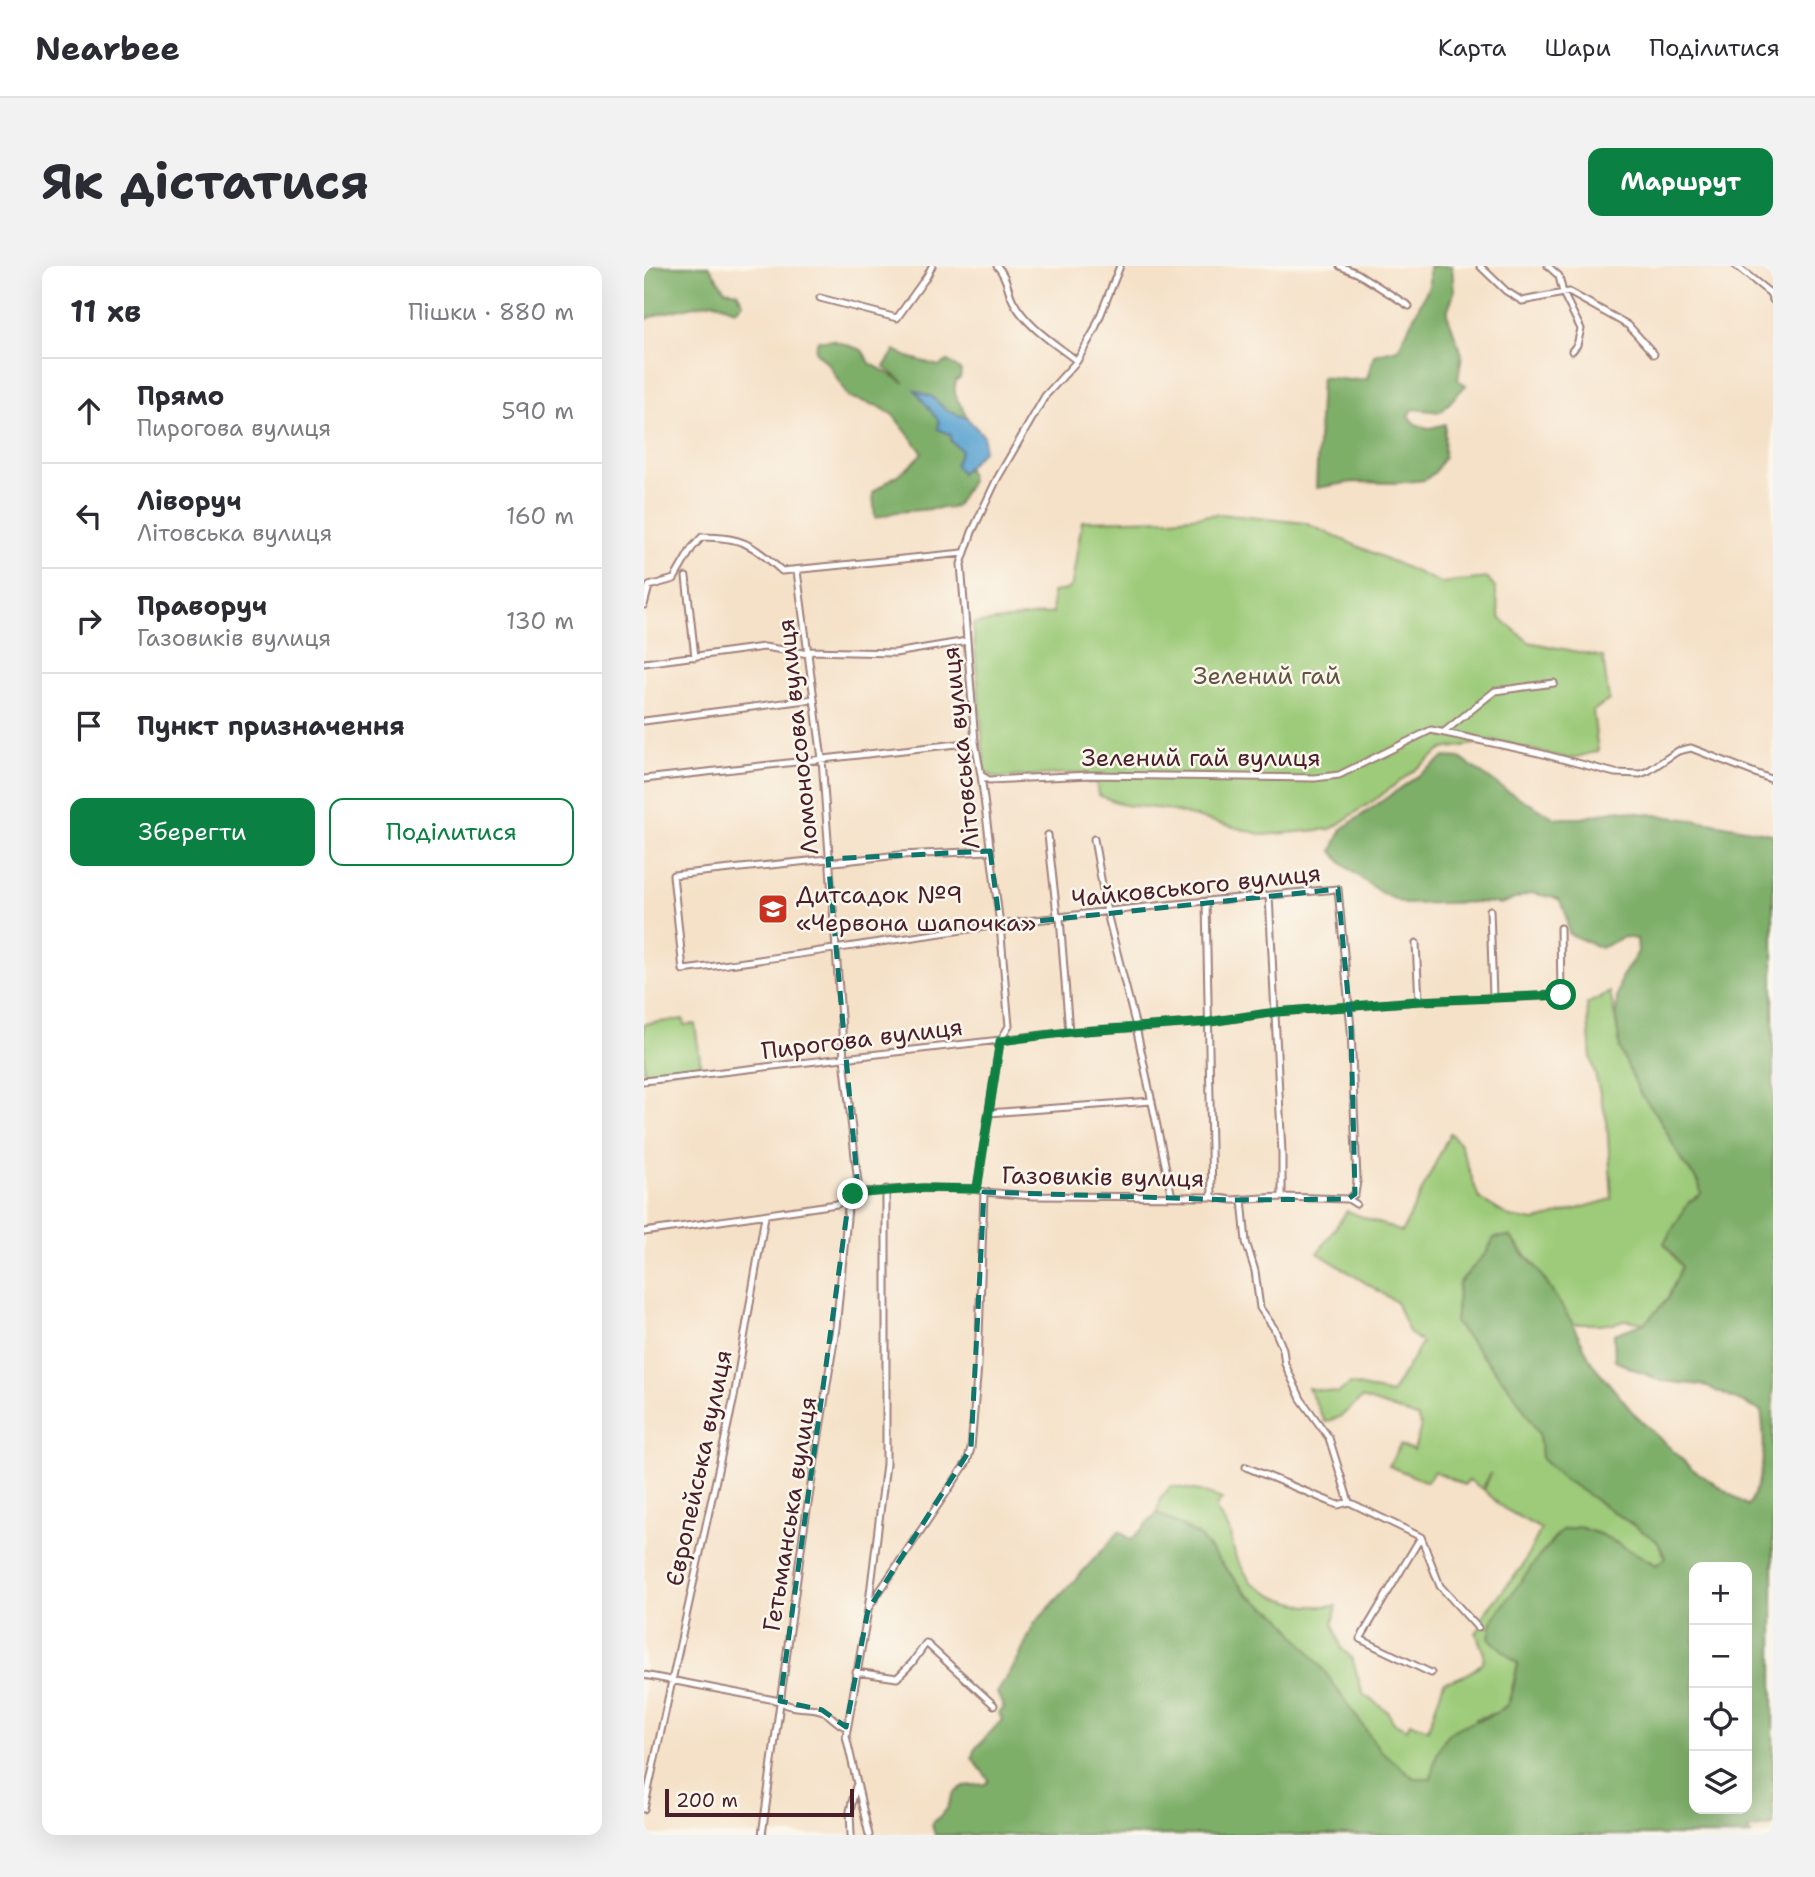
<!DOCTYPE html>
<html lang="uk">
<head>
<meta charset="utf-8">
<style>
	:root { --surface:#fff; --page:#f2f2f3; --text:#2b2b33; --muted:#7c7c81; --line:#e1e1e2; --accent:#0b8043 }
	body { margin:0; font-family:"Shantell Sans",sans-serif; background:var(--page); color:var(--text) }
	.controls { position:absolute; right:21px; bottom:21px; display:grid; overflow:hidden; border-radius:14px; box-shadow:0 7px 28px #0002 }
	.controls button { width:63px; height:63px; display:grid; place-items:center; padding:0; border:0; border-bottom:2px solid var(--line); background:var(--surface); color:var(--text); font:35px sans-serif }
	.scale { position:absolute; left:21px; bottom:18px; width:189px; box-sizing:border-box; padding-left:7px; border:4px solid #4a1f2b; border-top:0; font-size:19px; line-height:24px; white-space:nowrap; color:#4a1f2b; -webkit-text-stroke:5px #fbf7ec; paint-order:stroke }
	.stop { position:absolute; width:21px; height:21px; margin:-16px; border:5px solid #0b8043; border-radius:50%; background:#fff }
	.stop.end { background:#0b8043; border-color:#fff; box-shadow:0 2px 7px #0008 }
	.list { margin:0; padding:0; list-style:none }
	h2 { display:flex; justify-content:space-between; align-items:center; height:91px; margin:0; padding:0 28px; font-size:30px }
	h2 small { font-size:23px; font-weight:400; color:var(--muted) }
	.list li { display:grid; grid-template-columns:46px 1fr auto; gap:21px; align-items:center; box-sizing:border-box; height:105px; padding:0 28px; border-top:2px solid var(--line) }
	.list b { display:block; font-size:26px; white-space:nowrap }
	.list p { margin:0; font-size:23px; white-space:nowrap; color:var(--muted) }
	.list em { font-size:23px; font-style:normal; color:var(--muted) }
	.actions { display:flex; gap:14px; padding:21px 28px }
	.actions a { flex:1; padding:16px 0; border:2px solid var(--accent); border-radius:14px; text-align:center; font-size:24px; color:var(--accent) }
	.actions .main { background:var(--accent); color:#fff }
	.icon { flex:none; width:38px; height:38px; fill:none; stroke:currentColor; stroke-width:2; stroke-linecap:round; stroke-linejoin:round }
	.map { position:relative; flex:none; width:1129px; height:1569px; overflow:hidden; border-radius:14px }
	header { display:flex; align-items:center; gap:42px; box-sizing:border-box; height:98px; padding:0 35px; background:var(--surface); border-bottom:2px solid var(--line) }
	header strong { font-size:33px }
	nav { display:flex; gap:38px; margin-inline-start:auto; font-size:24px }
	.intro { display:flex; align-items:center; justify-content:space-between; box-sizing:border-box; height:168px; padding:0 42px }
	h1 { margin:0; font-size:49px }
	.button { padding:18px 32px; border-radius:14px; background:var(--accent); color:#fff; font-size:24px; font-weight:700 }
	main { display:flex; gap:42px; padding:0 42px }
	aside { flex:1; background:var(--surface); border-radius:14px; box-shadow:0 7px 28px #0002 }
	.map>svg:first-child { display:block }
</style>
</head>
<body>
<header>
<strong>Nearbee</strong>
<nav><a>Карта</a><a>Шари</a><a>Поділитися</a></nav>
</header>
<div class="intro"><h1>Як дістатися</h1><a class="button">Маршрут</a></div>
<main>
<aside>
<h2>11 хв<small>Пішки · 880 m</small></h2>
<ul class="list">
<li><svg class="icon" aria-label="ahead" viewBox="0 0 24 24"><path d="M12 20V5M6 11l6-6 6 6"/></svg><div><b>Прямо</b><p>Пирогова вулиця</p></div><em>590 m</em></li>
<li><svg class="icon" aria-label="left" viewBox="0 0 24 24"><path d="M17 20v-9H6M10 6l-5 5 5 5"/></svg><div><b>Ліворуч</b><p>Літовська вулиця</p></div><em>160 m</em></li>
<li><svg class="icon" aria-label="right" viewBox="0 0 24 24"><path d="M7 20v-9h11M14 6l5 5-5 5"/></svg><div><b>Праворуч</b><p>Газовиків вулиця</p></div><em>130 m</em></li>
<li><svg class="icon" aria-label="arrive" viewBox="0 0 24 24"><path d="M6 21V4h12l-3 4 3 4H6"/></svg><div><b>Пункт призначення</b></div></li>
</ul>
<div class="actions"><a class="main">Зберегти</a><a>Поділитися</a></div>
</aside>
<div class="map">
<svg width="1129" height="1569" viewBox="0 0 1129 1569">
	<rect width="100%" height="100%" fill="#fbf7ec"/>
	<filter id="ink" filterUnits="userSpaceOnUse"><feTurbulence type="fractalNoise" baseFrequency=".0143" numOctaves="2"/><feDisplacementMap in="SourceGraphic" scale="14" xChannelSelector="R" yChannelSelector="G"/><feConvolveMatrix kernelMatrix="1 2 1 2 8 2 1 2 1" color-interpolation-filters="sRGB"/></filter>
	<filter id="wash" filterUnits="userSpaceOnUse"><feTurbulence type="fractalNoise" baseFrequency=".00686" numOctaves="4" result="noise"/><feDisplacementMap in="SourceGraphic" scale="28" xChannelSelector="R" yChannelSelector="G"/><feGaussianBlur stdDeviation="1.57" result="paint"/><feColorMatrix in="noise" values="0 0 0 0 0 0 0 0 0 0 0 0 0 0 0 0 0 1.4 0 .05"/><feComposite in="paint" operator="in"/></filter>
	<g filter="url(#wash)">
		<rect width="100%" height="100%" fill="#f5e1c8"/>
		<path fill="#9dcb79" stroke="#747552" stroke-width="2" d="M 576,248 L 661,257 L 797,317 L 844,312 L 851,322 L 856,352 L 885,376 L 959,391 L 965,434 L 949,445 L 954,485 L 926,493 L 850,475 L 799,483 L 732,533 L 687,563 L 620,569 L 521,543 L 480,539 L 454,529 L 452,516 L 444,517 L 442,506 L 353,512 L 341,506 L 329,358 L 409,347 L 408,326 L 423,324 L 428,318 L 438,255 L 527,253 Z
			M 966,726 L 975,772 L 996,827 L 1014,850 L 1036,891 L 1055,917 L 1057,928 L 1020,977 L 1038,1001 L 1023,1034 L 1001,1057 L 982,1054 L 970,1058 L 929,1058 L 893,1002 L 866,970 L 850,972 L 842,987 L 815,1017 L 811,1057 L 869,1126 L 895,1168 L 897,1192 L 917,1211 L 1013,1275 L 1022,1292 L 1013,1299 L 958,1269 L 935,1261 L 918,1264 L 893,1293 L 845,1372 L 874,1398 L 864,1438 L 854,1446 L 832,1453 L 792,1490 L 787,1513 L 770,1512 L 736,1484 L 637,1351 L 604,1329 L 554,1269 L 513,1247 L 517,1232 L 527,1220 L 556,1225 L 578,1233 L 571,1242 L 585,1264 L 592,1292 L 607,1316 L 635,1332 L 663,1340 L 693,1340 L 689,1357 L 698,1383 L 708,1392 L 719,1428 L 743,1445 L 750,1457 L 763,1463 L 766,1456 L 784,1463 L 800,1416 C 815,1413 828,1407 839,1396 L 840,1388 L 832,1367 L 839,1358 L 839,1349 L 878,1301 L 897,1263 L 859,1242 L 840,1224 L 847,1207 L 838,1223 L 825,1214 L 820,1219 L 790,1205 L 783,1216 L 745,1200 L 756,1179 L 770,1184 L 777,1160 L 773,1151 L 718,1132 L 696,1151 L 681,1156 L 664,1122 L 694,1127 L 706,1118 L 747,1128 L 778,1077 L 765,1066 L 752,1036 L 674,987 L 703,945 L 758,966 L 806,867 L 816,878 L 835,932 L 866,951 L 891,955 L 968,933 L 963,855 L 947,792 L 943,738 Z
			M 39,753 L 40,759 L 51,758 L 57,801 L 0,808 L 0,758 Z"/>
		<path fill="#7eaf69" stroke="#64674a" stroke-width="2" fill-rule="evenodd" d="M 0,0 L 65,0 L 81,24 L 93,26 L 99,37 L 92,44 L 69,36 L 15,48 L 0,54 Z
			M 785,0 L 808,0 L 810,27 L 804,43 L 804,51 L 818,88 L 814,114 L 822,119 L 797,146 L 769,143 L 764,150 L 770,157 L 783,163 L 801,158 L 800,191 L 791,206 L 781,214 L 751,217 L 709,216 L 672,222 L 677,111 L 706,114 L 723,113 L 730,89 L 754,83 L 785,20 Z
			M 174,74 L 188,74 L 218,84 L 226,97 L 261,117 L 240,101 L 251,84 L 264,91 L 295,100 L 304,95 L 317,105 L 316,112 L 312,114 C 307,136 318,134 323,152 L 303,145 L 289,132 L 308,169 L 307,175 L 317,184 L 317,207 L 324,202 L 327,215 L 311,241 L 252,246 L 231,252 L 229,227 C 245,212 267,204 278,186 L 249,149 L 234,140 L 204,131 L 185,99 L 171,85 Z
			M 801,491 L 816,492 L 860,523 L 911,552 L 938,552 L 974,544 L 1064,556 L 1129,568 L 1129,1560 L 1103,1564 L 1107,1569 L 291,1569 L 288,1558 L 303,1543 L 309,1528 L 320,1520 L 342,1518 L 345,1514 L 328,1492 L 330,1484 L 358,1454 L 355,1447 L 360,1442 L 353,1427 L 375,1392 L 390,1358 L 476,1265 L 487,1274 L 513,1247 L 554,1269 L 604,1329 L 637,1351 L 676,1399 L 736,1484 L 770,1512 L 787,1512 C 790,1498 794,1477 806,1467 C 820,1455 857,1451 865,1436 C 870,1426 871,1410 874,1398 L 845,1372 L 848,1355 L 893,1293 L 918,1264 L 935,1261 L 958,1269 L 1012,1299 L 1022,1292 L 1013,1275 L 917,1211 L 897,1192 L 895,1168 L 869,1126 L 811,1057 L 815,1017 L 842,987 L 850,972 L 866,970 L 878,987 L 893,1002 L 927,1055 L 948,1097 L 991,1149 L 1047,1202 L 1104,1240 C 1121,1211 1122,1179 1117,1145 L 1059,1119 L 1017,1115 L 971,1095 L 970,1068 L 1001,1057 L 1023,1034 L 1038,1001 L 1020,977 L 1045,936 L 1057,928 L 1055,917 L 1038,895 L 1014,850 L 996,827 L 976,784 L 972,750 L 973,732 L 977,712 L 994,686 L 993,673 L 979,671 L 957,682 L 925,668 L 921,645 L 915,633 L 888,627 L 856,638 L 841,636 L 761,638 L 737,627 L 718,613 L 699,598 L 688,585 L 698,563 ZM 1050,1301 L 1103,1301 L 1103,1543 L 1050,1543 Z"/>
		<path fill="#59a3d1" stroke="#52617e" stroke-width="2" d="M 271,124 L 288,131 L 303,145 L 323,152 L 340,170 L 339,185 L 317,207 L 311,199 L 317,184 L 307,175 L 307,169 L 294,163 L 295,155 Z"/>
	</g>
	<g filter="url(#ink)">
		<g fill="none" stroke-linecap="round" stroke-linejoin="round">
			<g stroke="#a0807a" stroke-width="9">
				<path id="street" d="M 353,0 C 363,10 363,23 369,35 C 383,61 410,77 433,95
					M 696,0 L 713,7 L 765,40
					M 836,0 L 862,25 L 878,35 L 925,26 L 984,59 L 1010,88
					M 904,0 L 915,10 L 919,27 L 937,63 L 933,79 L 928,85
					M 1092,0 L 1126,27 L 1129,34
					M 176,32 L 253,52 L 283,10 L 288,0
					M 153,305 L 178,493 L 200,792 L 215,926
					M 42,311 L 51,391
					M 0,339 L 5,320 L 30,313 L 48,282 L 58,271 C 100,271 108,279 138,305 L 319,287
					M 165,385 L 251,387 L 323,375
					M 0,397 L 120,381 L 165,388
					M 0,455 L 170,433
					M 800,466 L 851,425 L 910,417
					M 337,509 L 345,514 L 446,509 L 671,512 L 695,509 L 787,464 L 895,487 L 971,507 L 996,508 L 1004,505 L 1034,485 L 1047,482 L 1129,514
					M 0,513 L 331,476
					M 404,569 L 413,649 L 416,652 L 425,766
					M 450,573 L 463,647 L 492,761 L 528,931
					M 346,585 L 255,589 L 190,596 L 184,593 L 29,609 L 39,704 C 145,691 249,673 355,659 C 468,643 581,633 694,623 L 707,763 L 713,915 L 711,928 L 704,933
					M 625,629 L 638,887 L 638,931
					M 562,635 L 568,931
					M 846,644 L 849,731
					M 772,677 L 775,735
					M 0,815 L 425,766 L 565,756 L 632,746 L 775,735 L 917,729 L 916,662
					M 344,847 L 508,835
					M 333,923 L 356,775 L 365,760 L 356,659 L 337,509 L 331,476 L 317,298 L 328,266 L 353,213 L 401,130 L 433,95 L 450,65 L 476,0
					M 598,933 L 602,976 L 611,1005 L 616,1042 L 630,1062 L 639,1083 L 641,1098 L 657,1133 L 685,1172 L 705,1236
					M 0,966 L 193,938 L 215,926 L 279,922 L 333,923 L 340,926 L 389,930 L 568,931 L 588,934 L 638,931 L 704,933 L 712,938
					M 602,1201 L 694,1239 L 705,1236 L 777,1271 L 796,1320 L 834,1362
					M 777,1271 L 716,1373 L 787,1407
					M 225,1341 L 323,1196 L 327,1182 L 334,1099 L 340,926
					M 212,1406 L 253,1412 L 268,1397 L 282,1377 L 350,1439
					M 0,1409 L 136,1435 C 149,1445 166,1439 179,1445 C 188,1450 193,1458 202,1461
					M 0,1543 L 90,1131 L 121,950
					M 118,1569 L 159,1269 L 192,1062 L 205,932
					M 207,1569 L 206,1545 L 212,1520
					M 225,1569 L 202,1470 L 224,1344 L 242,1198 L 242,923"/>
			</g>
			<use href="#street" stroke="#fff" stroke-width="5"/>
		</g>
	</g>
	<g fill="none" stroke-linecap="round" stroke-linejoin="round" filter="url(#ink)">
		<path stroke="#0b8043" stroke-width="9" d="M 209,928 L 279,922 L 333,923 L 356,775 L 425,766 L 565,756 L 632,746 L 775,735 L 917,729"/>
	</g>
	<path fill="none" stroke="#0f766e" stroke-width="5" stroke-dasharray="14 9" stroke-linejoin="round" d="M 346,585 L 356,659 L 694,623 L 707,763 L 711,928 L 704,933 L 588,934 L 340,926 L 327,1182 L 224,1344 L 202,1461 L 178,1444 L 136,1435 L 205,932 L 214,923 L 184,593 Z"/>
	<defs>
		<g id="school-square" transform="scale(1.575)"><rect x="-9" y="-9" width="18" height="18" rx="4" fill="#c8321e" stroke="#fbf7ec"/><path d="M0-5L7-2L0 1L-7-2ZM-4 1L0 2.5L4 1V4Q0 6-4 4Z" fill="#fff"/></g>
	</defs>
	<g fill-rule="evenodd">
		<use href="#school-square" x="129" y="643"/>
	</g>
	<g text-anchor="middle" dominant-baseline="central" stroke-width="5" stroke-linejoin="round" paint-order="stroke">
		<g font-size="24" fill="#635342" stroke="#fbf7ec">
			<text x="623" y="410">Зелений гай</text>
		</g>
		<g font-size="24" fill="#4a1f2b" stroke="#fbf7ec">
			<text transform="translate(154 471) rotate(-96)">Ломоносова вулиця</text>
			<text transform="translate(317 482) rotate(-96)">Літовська вулиця</text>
			<text x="557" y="492">Зелений гай вулиця</text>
			<text transform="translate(552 620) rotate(-6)">Чайковського вулиця</text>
			<text transform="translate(218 773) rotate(-7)">Пирогова вулиця</text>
			<text transform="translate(459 911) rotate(1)">Газовиків вулиця</text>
			<text transform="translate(55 1202) rotate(-78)">Європейська вулиця</text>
			<text transform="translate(146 1248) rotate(-81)">Гетьманська вулиця</text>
		</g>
		<g font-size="24" fill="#4a1f2b" stroke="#fbf7ec" text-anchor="start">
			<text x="152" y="629">Дитсадок №9<tspan x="152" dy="28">«Червона шапочка»</tspan></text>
		</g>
	</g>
</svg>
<div class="controls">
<button>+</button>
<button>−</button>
<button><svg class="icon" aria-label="locate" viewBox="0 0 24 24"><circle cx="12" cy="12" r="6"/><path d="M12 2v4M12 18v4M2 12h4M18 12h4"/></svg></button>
<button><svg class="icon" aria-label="layers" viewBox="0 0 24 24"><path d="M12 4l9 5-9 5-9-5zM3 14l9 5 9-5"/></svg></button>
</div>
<div class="scale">200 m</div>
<div class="stop" style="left:917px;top:729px"></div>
<div class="stop end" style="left:209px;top:928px"></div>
</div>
</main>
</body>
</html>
